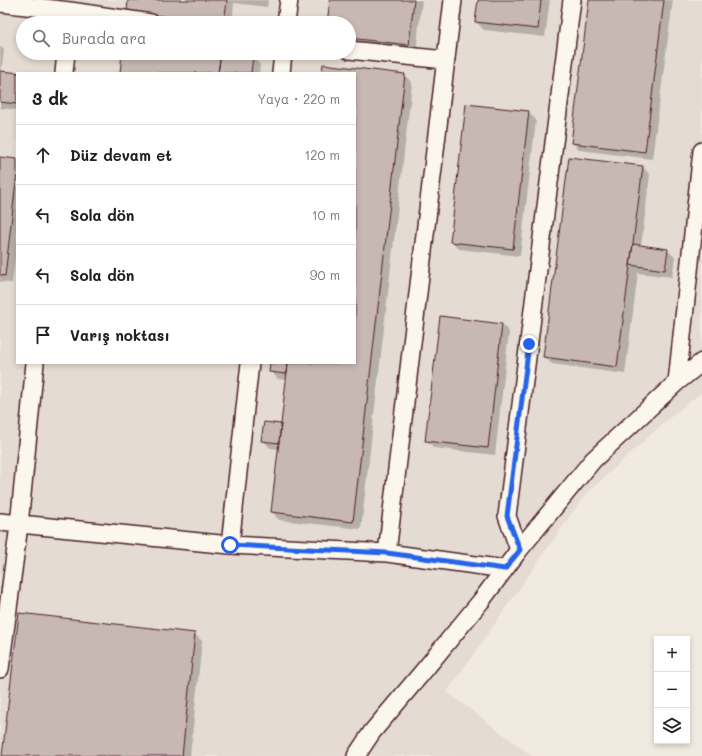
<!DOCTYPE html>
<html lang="tr">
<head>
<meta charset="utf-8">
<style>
	:root { --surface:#fff; --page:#f2f2f2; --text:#222; --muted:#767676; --line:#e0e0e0 }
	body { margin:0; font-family:Mali,sans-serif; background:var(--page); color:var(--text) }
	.controls { position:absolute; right:12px; bottom:12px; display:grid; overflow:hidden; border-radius:0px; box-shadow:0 2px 6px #0003 }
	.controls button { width:36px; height:36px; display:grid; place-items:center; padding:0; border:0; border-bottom:1px solid var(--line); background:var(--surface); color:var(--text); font:20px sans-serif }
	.stop { position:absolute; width:12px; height:12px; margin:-9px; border:3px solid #2563eb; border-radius:50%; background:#fff }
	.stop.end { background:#2563eb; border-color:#fff; box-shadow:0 1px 4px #0008 }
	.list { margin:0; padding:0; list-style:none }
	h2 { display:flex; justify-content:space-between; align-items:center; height:52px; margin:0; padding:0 16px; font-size:17px }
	h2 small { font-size:13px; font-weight:400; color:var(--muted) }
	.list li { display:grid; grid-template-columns:26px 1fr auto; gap:12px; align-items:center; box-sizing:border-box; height:60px; padding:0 16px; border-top:1px solid var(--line) }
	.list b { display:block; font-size:15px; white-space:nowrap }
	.list em { font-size:13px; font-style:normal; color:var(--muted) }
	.icon { flex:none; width:22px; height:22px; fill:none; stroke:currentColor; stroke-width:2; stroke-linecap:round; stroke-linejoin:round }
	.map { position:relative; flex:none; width:702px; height:756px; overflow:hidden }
	.search { position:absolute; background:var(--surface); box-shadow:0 2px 6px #0003; left:16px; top:16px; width:340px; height:44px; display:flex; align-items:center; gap:10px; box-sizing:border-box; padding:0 14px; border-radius:22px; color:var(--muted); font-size:15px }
	.panel { position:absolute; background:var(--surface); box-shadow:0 2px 6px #0003; left:16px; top:72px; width:340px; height:292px; border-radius:0px }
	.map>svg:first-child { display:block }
</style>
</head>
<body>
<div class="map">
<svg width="702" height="756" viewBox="0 0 702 756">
	<rect width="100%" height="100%" fill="#f0eae0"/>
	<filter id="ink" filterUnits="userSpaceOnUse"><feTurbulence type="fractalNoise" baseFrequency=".025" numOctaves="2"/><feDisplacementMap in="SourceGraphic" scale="8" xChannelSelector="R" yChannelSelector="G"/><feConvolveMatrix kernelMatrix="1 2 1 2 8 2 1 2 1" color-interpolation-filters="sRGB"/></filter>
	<g filter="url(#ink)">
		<path fill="#e4dbd2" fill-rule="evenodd" d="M 0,0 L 702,0 L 702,392 L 663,423 L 584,496 L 447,692 L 532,756 L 0,756 ZM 23,23 L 349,23 L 349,53 L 23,53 ZM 17,73 L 355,73 L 355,363 L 17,363 Z"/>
		<path fill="#0003" d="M 129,0 L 268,0 L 267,7 L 234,3 L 232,23 L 169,23 L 136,19 Z
			M 331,0 L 422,0 L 416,52 L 349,44 L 349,23 L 328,23 Z
			M 479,0 L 550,0 L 545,37 L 484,30 L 476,22 Z
			M 590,0 L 673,0 L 652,159 L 579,150 L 572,142 Z
			M 0,46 L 4,50 L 1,72 L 17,73 L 17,110 L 0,108 Z
			M 123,53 L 218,53 L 253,57 L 260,65 L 259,73 L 121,73 Z
			M 324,65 L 405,75 L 412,83 L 361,529 L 279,520 L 272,512 L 279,449 L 270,448 L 263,440 L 264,423 L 282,425 L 287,380 L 278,379 L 270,371 L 271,363 L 355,363 L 355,73 L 323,73 Z
			M 528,112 L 536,120 L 520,256 L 459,249 L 451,241 Z
			M 0,158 L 17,160 L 17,244 L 12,283 L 0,282 Z
			M 643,167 L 650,175 L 641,246 L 667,250 L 675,257 L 672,277 L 638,273 L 625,374 L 552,364 L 544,357 Z
			M 502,324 L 509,332 L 495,455 L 434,448 L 426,440 Z
			M 195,634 L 202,641 L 190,756 L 3,756 Z"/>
		<path fill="#c8b8b3" stroke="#4a1f2b" d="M 128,0 L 227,0 L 224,23 L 127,12 Z
			M 330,0 L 414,0 L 409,45 L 349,38 L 349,23 L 327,23 Z
			M 478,0 L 541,0 L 538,29 L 475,22 Z
			M 589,0 L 664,0 L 645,152 L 571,143 Z
			M 122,53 L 221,53 L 218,73 L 120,73 Z
			M 221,53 L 253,56 L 251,73 L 218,73 Z
			M 323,64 L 405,74 L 353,522 L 271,512 L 288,363 L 355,363 L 355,73 L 322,73 Z
			M 0,71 L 21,73 L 17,73 L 17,104 L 0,102 Z
			M 466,104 L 529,111 L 513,249 L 450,242 Z
			M 0,157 L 17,159 L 17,173 L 5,276 L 0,275 Z
			M 569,157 L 643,166 L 617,367 L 543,357 Z
			M 633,244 L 668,249 L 665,270 L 630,265 Z
			M 440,316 L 502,324 L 488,448 L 425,441 Z
			M 270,363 L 288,363 L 287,374 L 269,372 Z
			M 264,422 L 281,424 L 279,443 L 261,441 Z
			M 19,613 L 195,633 L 182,756 L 2,756 Z"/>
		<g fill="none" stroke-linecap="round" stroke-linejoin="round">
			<g stroke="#4a1f2b" stroke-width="20">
				<path id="street" d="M 0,3 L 70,11 L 151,23
					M 286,23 L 289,0
					M 349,50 L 445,60
					M 64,73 L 66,53
					M 281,73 L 283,53
					M 677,382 L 702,151
					M 0,522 L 230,545 L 387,553 L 505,569
					M 230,545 L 250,363
					M 519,550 L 507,516 L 572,0
					M 387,553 L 453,0
					M 0,669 L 19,525 L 35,363
					M 356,756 L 372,732 L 421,674 L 481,601 L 519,550 L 593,460 L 677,382 L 702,362"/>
			</g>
			<use href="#street" stroke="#fbf7ec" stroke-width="17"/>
		</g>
	</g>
	<g fill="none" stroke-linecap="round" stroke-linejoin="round" filter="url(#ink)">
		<path stroke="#2563eb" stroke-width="5" d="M 230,545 L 387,553 L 505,569 L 520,550 L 507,516 L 529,344"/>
	</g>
</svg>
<div class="controls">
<button>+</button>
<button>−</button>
<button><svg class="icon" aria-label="layers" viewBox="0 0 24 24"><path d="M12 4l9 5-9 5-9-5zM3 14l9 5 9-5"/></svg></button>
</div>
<div class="stop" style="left:230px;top:545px"></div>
<div class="stop end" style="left:529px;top:344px"></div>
<div class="search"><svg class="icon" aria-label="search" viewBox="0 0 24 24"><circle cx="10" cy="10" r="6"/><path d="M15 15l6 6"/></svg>Burada ara</div>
<section class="panel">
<h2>3 dk<small>Yaya · 220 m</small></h2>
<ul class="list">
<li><svg class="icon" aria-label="ahead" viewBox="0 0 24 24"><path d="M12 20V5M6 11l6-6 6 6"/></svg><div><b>Düz devam et</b></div><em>120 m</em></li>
<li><svg class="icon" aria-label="left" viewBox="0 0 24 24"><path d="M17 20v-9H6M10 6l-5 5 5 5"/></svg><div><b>Sola dön</b></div><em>10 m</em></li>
<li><svg class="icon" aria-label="left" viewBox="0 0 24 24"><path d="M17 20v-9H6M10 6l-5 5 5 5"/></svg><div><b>Sola dön</b></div><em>90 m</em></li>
<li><svg class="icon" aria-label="arrive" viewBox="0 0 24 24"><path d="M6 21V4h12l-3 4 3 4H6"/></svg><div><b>Varış noktası</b></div></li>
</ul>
</section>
</div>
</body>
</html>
